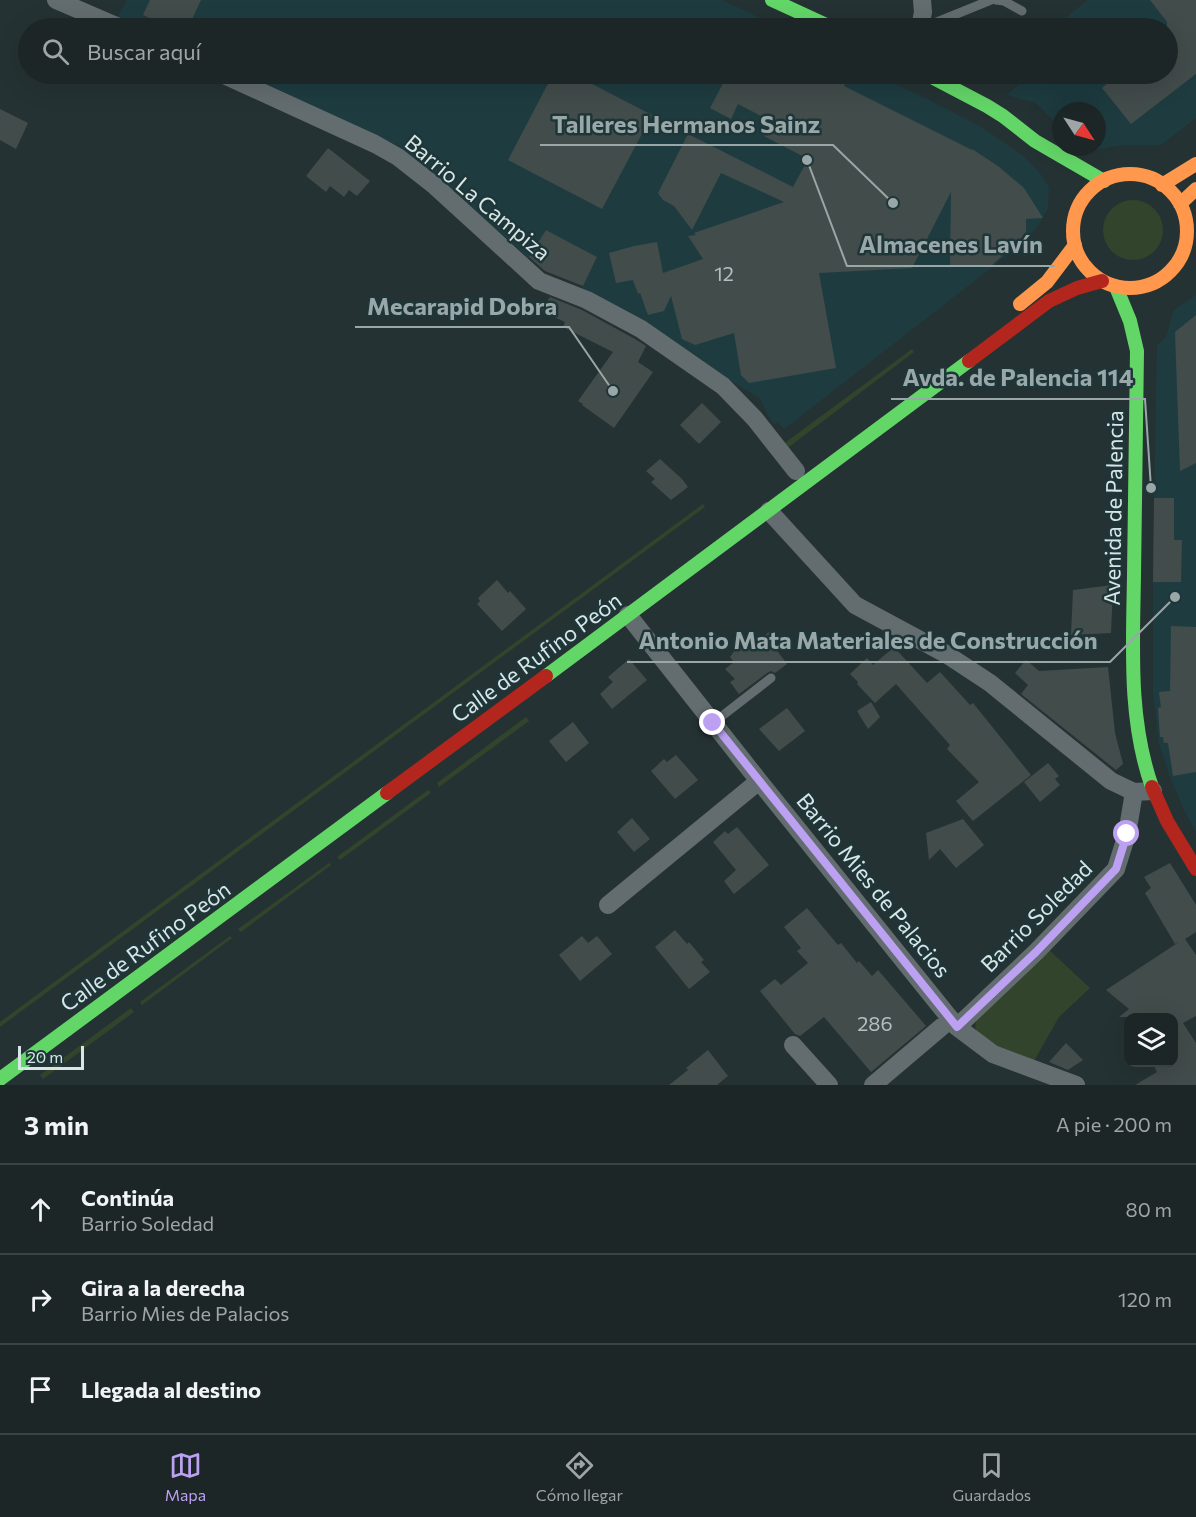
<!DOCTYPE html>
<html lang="es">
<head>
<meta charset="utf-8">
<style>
	:root { --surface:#1c2626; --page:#252e2e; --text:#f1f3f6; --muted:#a0a5a7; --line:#3a4343; --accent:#bca0f2 }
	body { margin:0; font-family:Commissioner,sans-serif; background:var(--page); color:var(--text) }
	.controls { position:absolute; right:18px; bottom:18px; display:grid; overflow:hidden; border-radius:12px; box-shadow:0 6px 24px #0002 }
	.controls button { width:54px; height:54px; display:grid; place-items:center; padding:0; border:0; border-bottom:2px solid var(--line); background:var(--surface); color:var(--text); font:30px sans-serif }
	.compass { position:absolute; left:1052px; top:102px; width:54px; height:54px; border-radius:50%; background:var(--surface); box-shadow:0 6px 24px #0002; rotate:126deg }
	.scale { position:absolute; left:18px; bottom:15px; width:66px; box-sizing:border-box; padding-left:6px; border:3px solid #d8e6e7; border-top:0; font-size:16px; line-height:21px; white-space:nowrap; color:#d8e6e7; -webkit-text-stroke:4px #1f3639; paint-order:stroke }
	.stop { position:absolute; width:18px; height:18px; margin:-14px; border:4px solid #bca0f2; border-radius:50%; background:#fff }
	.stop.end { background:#bca0f2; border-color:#fff; box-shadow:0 2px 6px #0008 }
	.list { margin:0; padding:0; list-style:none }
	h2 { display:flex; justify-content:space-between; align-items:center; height:78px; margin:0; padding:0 24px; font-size:26px }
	h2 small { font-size:20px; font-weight:400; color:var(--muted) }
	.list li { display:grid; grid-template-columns:39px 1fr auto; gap:18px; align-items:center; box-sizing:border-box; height:90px; padding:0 24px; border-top:2px solid var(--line) }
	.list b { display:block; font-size:22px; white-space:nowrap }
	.list p { margin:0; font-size:20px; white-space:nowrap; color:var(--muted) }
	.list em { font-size:20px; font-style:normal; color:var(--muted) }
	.icon { flex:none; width:33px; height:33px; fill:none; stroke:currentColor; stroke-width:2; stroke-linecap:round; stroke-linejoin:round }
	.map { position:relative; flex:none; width:1196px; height:1085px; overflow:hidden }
	.search { position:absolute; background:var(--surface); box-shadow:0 6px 24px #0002; left:18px; right:18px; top:18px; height:66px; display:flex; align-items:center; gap:15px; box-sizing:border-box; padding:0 21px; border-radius:33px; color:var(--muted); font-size:22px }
	.sheet { height:348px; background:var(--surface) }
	nav { display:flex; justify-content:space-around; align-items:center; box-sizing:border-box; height:84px; border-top:2px solid var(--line); background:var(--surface); font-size:16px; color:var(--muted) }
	nav a { display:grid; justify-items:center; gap:3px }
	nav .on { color:var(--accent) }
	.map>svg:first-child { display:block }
</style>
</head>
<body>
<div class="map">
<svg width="1196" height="1085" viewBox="0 0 1196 1085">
	<rect width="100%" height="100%" fill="#253233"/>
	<path fill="#1e3c40" d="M 127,0 L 722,0 L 782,28 L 137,28 L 116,19 Z
		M 1088,0 L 1196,0 L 1196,118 L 1161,145 L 1122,145 L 1095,150 L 1085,148 L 1082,147 L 1097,147 L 1097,111 L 1061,111 L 1061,128 L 1036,103 L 1007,95 L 1029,74 L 1168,74 L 1168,28 L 1052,28 Z
		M 238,74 L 875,74 L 929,100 L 983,128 L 1019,153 L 1032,164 L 1042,176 L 1049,188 L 1048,208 L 1037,228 L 1024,241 L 991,268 L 784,429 L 778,422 L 774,424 L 768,416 L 760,398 L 580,292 L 597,258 L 595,256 L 546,230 L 528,259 L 520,250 L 399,146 Z
		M 1196,295 L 1196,832 L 1185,812 L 1170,777 L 1159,743 L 1153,692 L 1153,570 L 1157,345 L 1166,337 L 1172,315 L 1174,310 Z"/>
	<path fill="#32442b" d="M1103 230a30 30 0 1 1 60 0a30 30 0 1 1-60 0Z
		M 912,349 L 914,352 L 785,450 L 782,445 Z
		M 703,504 L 705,507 L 0,1027 L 0,1022 Z
		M 526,717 L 529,721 L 439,787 L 437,783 Z
		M 428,790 L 431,793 L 340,860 L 337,857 Z
		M 329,863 L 331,865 L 241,932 L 238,929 Z
		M 230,936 L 232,938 L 142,1005 L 140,1002 Z
		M 1046,947 L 1090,988 L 1059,1017 L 1034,1061 C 1021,1055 983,1043 977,1032 C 974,1027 976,1022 977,1017 Z
		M 131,1008 L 134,1012 L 43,1079 L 40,1075 Z"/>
	<path fill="#424c4b" d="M 150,0 L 201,0 L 188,28 L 172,28 L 143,15 Z
		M 1150,0 L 1196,0 L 1196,74 L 1131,124 L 1102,88 L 1110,81 L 1104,74 L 1167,74 L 1167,22 Z
		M 553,74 L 573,74 L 652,115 L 602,209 L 508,160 Z
		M 728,74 L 823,74 L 845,84 L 844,86 L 972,150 L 972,149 L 998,166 L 1024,188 L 1043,218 L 1026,219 L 1026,234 L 990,267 L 950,266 L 951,192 L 912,268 L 819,273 L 836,368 L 749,383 L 741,375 L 734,333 L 695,345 L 682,339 L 671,296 L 664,311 L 648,315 L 640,293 L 638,294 L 633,280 L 616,283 L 609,253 L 634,246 L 657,242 L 663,273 L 703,259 L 688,236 L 696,235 L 694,233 L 784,202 L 721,173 L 692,230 L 674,206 L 663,200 L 658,193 L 688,134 L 793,187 L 808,159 L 764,136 L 771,121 L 738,104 L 731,119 L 710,108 Z
		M 0,109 L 28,123 L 16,149 L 0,140 Z
		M 328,148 L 370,181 L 357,196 L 349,190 L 344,197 L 330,186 L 326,192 L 306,176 Z
		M 546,230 L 597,257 L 583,286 L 545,271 L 529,257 Z
		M 550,297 L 582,310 L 635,339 L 646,346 L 638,362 L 653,372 L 614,428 L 582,405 L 583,404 L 578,401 L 613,352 L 563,327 L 565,322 L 541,311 Z
		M 1196,315 L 1196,463 L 1180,471 L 1175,332 Z
		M 702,403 L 721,422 L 699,444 L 680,425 Z
		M 660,459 L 682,479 L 688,487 L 671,500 L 651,482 L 655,479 L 646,471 Z
		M 1154,498 L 1174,498 L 1174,540 L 1182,540 L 1181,582 L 1153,582 Z
		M 497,580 L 508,593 L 510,591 L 526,609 L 502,631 L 477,604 L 480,601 L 478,598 Z
		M 1113,585 L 1111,633 L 1071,635 L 1073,590 Z
		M 1171,626 L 1196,627 L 1196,772 L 1173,776 L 1168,743 L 1164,743 L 1163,737 L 1160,737 L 1158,708 L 1161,707 L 1159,692 L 1170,691 Z
		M 769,632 L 772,644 L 787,664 L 775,673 L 771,671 L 767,673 L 739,694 L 730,682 L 735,679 L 725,669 L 734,662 L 730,657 L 738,646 L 753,640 L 755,643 Z
		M 894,647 L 927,683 L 940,672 L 970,705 L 973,703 L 1031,775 L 973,821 L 956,801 L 979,782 L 947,749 L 950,745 L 896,684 L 875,703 L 857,684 L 858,682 L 850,674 L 867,658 L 873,665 Z
		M 629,659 L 647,680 L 612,709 L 600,694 L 613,682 L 608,677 Z
		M 1026,660 L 1039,671 L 1108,667 L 1115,733 L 1123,764 L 1116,770 L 1021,694 L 1028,685 L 1015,673 Z
		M 871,702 L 880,717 L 868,729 L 857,711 Z
		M 787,708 L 805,731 L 779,751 L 759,729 Z
		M 573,722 L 589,743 L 566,762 L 549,741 Z
		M 676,755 L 698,780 L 675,799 L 651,771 L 664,759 L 667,762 Z
		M 1048,763 L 1059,776 L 1055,779 L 1060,785 L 1040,802 L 1024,782 Z
		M 632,818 L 650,839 L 634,852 L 617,832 Z
		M 963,819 L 984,845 L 956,868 L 940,849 L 929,860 L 926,833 Z
		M 737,827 L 769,865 L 734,894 L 724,881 L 736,870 L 713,842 L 725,831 L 728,834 Z
		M 1170,863 L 1196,905 L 1196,932 L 1185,939 L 1196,955 L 1196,1016 L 1183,1023 L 1196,1043 L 1196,1085 L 1135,1085 L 1157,1072 L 1152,1062 L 1173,1062 L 1173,1017 L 1119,1017 L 1129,1009 L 1106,990 L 1179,942 L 1175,944 L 1145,893 L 1151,888 L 1144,877 Z
		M 807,908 L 838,945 L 841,943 L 857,963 L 859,961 L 872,976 L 878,970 L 926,1026 L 871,1072 L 824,1017 L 800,1036 L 795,1034 L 760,991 L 775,979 L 781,985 L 808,963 L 797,951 L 801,948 L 784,927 Z
		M 675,930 L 687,944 L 689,942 L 704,960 L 701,962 L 710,972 L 689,989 L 655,947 Z
		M 582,936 L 588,943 L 597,936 L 612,954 L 580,981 L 559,955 Z
		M 1066,1043 L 1083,1060 L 1068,1070 L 1049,1062 Z
		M 708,1050 L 728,1076 L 717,1085 L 669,1085 L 688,1070 L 686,1068 Z"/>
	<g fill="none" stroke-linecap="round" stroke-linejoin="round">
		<path stroke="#636c6f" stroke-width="9" d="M 996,0 L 1004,1 L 1022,11
			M 922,28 L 991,0
			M 713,723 L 771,678"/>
		<path stroke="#636c6f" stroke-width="18" d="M 56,0 L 121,28
			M 920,28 L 923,12 L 922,0
			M 222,74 L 375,144 L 398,157 L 435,186 L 539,281 L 587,300 L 641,329 L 723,386 L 755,419 L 796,471
			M 769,511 L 855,605 L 946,654 L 990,683 L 1111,781 L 1134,792 L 1153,791
			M 628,615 L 759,781 L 957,1027 L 993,1054 L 1076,1085
			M 608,905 L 759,781
			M 957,1027 L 1036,952 L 1116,869 L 1127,834 L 1134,792
			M 793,1045 L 829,1085
			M 873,1085 L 951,1019"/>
		<path stroke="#63d668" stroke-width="14" d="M 772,0 L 833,28
			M 926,74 L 987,106 L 1003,116 L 1035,141 L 1104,181
			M 1116,287 L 1130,321 L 1137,351 C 1136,426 1135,500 1134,575 C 1133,646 1128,719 1152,787
			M 546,676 L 969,361
			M 0,1079 L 387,793"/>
		<path stroke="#ff974d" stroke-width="14" d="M1073 231a57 57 0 1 1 114 0a57 57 0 1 1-114 0Z
			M 1162,185 L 1196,164
			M 1180,204 L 1196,189
			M 1020,304 L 1047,282 L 1075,245"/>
		<path stroke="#b3261e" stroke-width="14" d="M 969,361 L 1049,301 L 1077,288 L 1102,281
			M 1152,787 L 1167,821 L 1196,869
			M 387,793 L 546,676"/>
	</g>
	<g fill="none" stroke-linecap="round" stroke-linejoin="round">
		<path stroke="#bca0f2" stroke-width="8" d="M 713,723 L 957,1027 L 1036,952 L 1116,869 L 1127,834"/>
	</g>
	<g text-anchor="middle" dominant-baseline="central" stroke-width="5" stroke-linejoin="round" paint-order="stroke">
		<g font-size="20" fill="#b2c0c0">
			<text x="724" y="273">12</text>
			<text x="875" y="1023">286</text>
		</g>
		<g font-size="22" fill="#d8e6e7" stroke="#1f3639">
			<text transform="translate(478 197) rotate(40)">Barrio La Campiza</text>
			<text transform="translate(1113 508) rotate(-89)">Avenida de Palencia</text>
			<text transform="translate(536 657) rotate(-36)">Calle de Rufino Peón</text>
			<text transform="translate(874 885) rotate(51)">Barrio Mies de Palacios</text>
			<text transform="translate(1036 916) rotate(-45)">Barrio Soledad</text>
			<text transform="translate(145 946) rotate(-36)">Calle de Rufino Peón</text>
		</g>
	</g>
	<path fill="none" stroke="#99a7a8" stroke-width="2" d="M893 203L833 145H540M807 160L847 266H1055M613 391L569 327H355M1151 488L1145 399H891M1175 597L1110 662H627"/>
	<g fill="#99a7a8" stroke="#1f3639" stroke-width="2">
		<circle cx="893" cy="203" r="6"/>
		<circle cx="807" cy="160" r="6"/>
		<circle cx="613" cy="391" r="6"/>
		<circle cx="1151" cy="488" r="6"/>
		<circle cx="1175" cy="597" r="6"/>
	</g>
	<g font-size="24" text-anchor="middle" font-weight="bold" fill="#99a7a8" stroke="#1f3639" stroke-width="5" stroke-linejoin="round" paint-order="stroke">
		<text x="686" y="133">Talleres Hermanos Sainz</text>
		<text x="951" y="253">Almacenes Lavín</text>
		<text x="462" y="315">Mecarapid Dobra</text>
		<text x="1018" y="386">Avda. de Palencia 114</text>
		<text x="868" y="649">Antonio Mata Materiales de Construcción</text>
	</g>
</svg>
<div class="controls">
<button><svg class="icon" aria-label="layers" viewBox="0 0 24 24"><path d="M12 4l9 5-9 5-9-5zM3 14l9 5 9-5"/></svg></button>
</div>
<svg class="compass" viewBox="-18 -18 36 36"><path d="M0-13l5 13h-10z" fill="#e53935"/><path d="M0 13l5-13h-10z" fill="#a0a5a7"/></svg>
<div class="scale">20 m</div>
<div class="stop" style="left:1127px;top:834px"></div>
<div class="stop end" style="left:713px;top:723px"></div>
<div class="search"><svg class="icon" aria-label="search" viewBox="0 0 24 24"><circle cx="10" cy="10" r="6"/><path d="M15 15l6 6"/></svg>Buscar aquí</div>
</div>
<section class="sheet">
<h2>3 min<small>A pie · 200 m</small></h2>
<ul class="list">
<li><svg class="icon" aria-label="ahead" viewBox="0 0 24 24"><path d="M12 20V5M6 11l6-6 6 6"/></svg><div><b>Continúa</b><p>Barrio Soledad</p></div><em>80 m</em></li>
<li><svg class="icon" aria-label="right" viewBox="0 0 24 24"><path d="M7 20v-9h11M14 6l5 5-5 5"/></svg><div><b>Gira a la derecha</b><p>Barrio Mies de Palacios</p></div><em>120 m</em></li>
<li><svg class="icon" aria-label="arrive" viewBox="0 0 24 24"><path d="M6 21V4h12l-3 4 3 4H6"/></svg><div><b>Llegada al destino</b></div></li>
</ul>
</section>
<nav>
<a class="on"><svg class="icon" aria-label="map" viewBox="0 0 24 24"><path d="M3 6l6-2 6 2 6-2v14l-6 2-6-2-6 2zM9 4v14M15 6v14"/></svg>Mapa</a>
<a><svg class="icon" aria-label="directions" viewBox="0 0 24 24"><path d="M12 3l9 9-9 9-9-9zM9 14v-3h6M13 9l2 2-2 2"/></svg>Cómo llegar</a>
<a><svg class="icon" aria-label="saved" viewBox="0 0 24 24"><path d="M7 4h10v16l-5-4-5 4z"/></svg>Guardados</a>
</nav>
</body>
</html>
